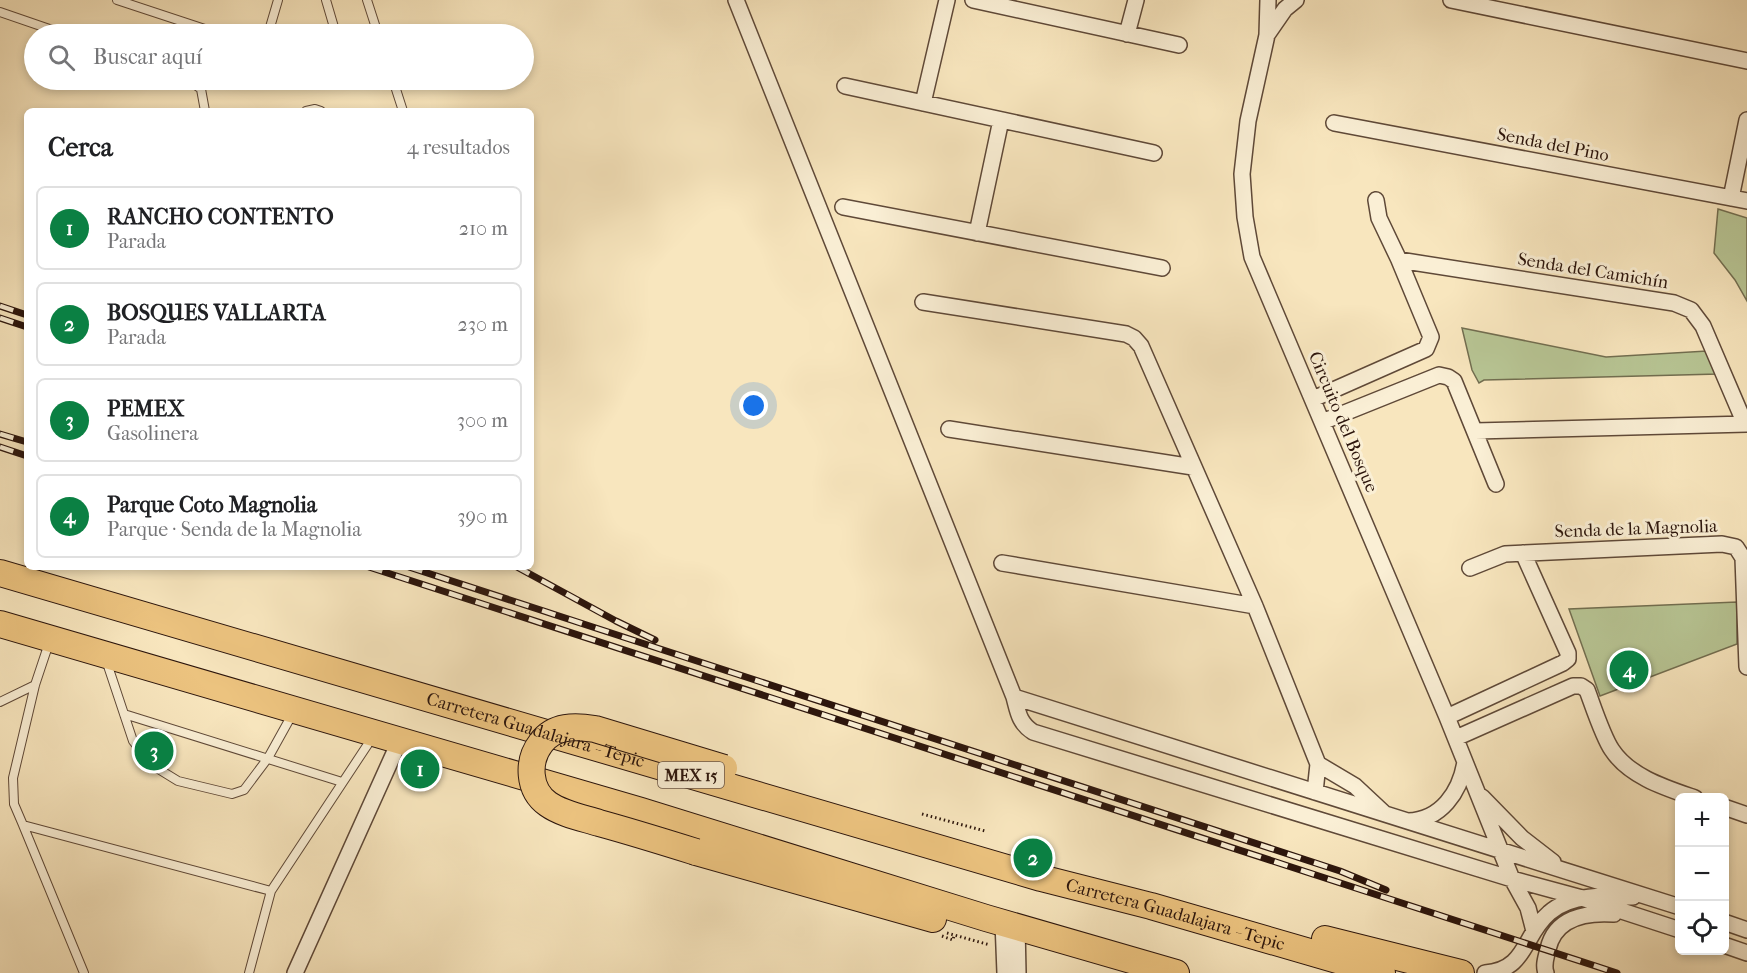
<!DOCTYPE html>
<html lang="es">
<head>
<meta charset="utf-8">
<style>
	:root { --surface:#fff; --page:#f6f6f6; --text:#202124; --muted:#757577; --line:#e0e0e0; --accent:#0b8043 }
	body { margin:0; font-family:"IM FELL French Canon",serif; background:var(--page); color:var(--text) }
	.controls { position:absolute; right:18px; bottom:18px; display:grid; overflow:hidden; border-radius:9px; box-shadow:0 3px 9px #0003 }
	.controls button { width:54px; height:54px; display:grid; place-items:center; padding:0; border:0; border-bottom:2px solid var(--line); background:var(--surface); color:var(--text); font:30px sans-serif }
	.you { position:absolute; left:754px; top:406px; width:21px; height:21px; margin:-15px; border:4px solid #fff; border-radius:50%; background:#1a73e8; box-shadow:0 0 0 9px #1a73e833 }
	.badge { display:grid; place-items:center; width:39px; height:39px; border-radius:50%; background:var(--accent); color:#fff; font-size:20px; font-weight:700 }
	.pin { position:absolute; translate:-50% -50%; border:3px solid #fff; box-shadow:0 2px 6px #0006 }
	.list { margin:0; padding:0; list-style:none }
	h2 { display:flex; justify-content:space-between; align-items:center; height:78px; margin:0; padding:0 24px; font-size:26px }
	h2 small { font-size:20px; font-weight:400; color:var(--muted) }
	.list li { display:grid; grid-template-columns:39px 1fr auto; gap:18px; align-items:center; box-sizing:border-box; height:84px; margin:0 12px 12px; padding:0 12px; border:2px solid var(--line); border-radius:9px }
	.list b { display:block; font-size:22px; white-space:nowrap }
	.list p { margin:0; font-size:20px; white-space:nowrap; color:var(--muted) }
	.list em { font-size:20px; font-style:normal; color:var(--muted) }
	.icon { flex:none; width:33px; height:33px; fill:none; stroke:currentColor; stroke-width:2; stroke-linecap:round; stroke-linejoin:round }
	.map { position:relative; flex:none; width:1747px; height:973px; overflow:hidden }
	.search { position:absolute; background:var(--surface); box-shadow:0 3px 9px #0003; left:24px; top:24px; width:510px; height:66px; display:flex; align-items:center; gap:15px; box-sizing:border-box; padding:0 21px; border-radius:33px; color:var(--muted); font-size:22px }
	.panel { position:absolute; background:var(--surface); box-shadow:0 3px 9px #0003; left:24px; top:108px; width:510px; height:462px; border-radius:9px }
	.map>svg:first-child { display:block }
</style>
</head>
<body>
<div class="map">
<svg width="1747" height="973" viewBox="0 0 1747 973">
	<rect width="100%" height="100%" fill="#f8e6be"/>
	<filter id="stains"><feTurbulence type="fractalNoise" baseFrequency=".00333" numOctaves="4"/><feColorMatrix values="0 0 0 0 .2 0 0 0 0 .09 0 0 0 0 .02 0 0 0 .5 -.17"/></filter>
	<radialGradient id="worn" r=".72"><stop offset=".6" stop-color="#630" stop-opacity="0"/><stop offset="1" stop-color="#630" stop-opacity=".3"/></radialGradient>
	<path fill="#b8c695" stroke="#726e50" stroke-width="1.5" d="M 1718,209 L 1747,218 L 1747,301 L 1735,280 L 1714,253 Z
		M 1462,328 L 1606,357 L 1707,351 L 1718,374 L 1484,380 L 1479,383 L 1472,370 Z
		M 1737,602 L 1737,644 L 1600,696 L 1569,609 Z"/>
	<g fill="none" stroke-linecap="round" stroke-linejoin="round">
		<g stroke="#5f4938" stroke-width="10">
			<path id="service" d="M 117,0 L 220,34
				M 326,0 L 336,34
				M 367,0 L 378,34
				M 0,12 L 64,34
				M 268,34 L 278,0
				M 188,80 L 201,89 L 205,111
				M 393,80 L 403,111
				M 306,111 L 315,109 L 321,111
				M 49,643 L 35,685 L 13,778 L 14,804 L 23,825 L 271,891
				M 106,660 L 133,741 L 152,765 L 178,781 L 232,794 L 244,790 L 268,758 L 293,713
				M 0,702 L 35,685
				M 124,714 L 342,782
				M 23,825 L 84,973
				M 249,973 L 271,891 L 372,738"/>
		</g>
		<g stroke="#5f4938" stroke-width="18">
			<path id="minor" d="M 736,0 L 1014,697 C 1018,712 1019,723 1033,732 L 1512,879 L 1582,898 L 1680,930
				M 973,0 L 1179,45
				M 1296,0 L 1285,9 L 1267,35 L 1248,121 L 1242,174 L 1245,217 L 1252,257 L 1447,717 L 1512,879 L 1528,908 L 1534,931
				M 1451,0 L 1747,61
				M 1127,34 L 1136,0
				M 1267,35 L 1268,0
				M 845,86 L 1154,153
				M 923,103 L 947,0
				M 1334,123 L 1747,201
				M 1731,198 L 1747,120
				M 843,207 L 1162,268
				M 977,233 L 1001,120
				M 1399,260 L 1674,303 L 1691,310 L 1703,326 L 1745,424
				M 923,302 L 1126,334 L 1134,338 L 1141,346 L 1255,606 L 1318,764 L 1315,792
				M 1313,399 L 1426,349 L 1431,337 L 1399,260 L 1379,218 L 1376,200
				M 1322,422 L 1439,375 L 1448,377 L 1454,381 L 1496,484
				M 949,429 L 1193,467
				M 1475,431 L 1747,424
				M 1002,563 L 1255,606
				M 1470,568 L 1505,554 L 1722,544 L 1736,547 L 1743,558 L 1747,667
				M 1014,697 L 1680,907
				M 1447,717 L 1563,663 L 1568,659 L 1568,653 L 1523,553
				M 1456,738 L 1573,686 L 1581,686 L 1587,690 C 1593,706 1603,737 1612,750 C 1630,777 1666,788 1695,798
				M 1318,764 L 1355,786 L 1385,814
				M 1482,797 L 1522,838 L 1553,862
				M 1724,807 L 1747,815
				M 1408,821 C 1441,820 1460,792 1465,762
				M 1003,922 L 1005,973
				M 1724,922 L 1747,930
				M 1017,926 L 1018,973
				M 1724,945 L 1747,953
				M 295,973 L 400,740
				M 1485,973 C 1527,970 1523,935 1549,913 C 1570,894 1606,895 1633,897
				M 1546,973 C 1543,965 1546,958 1548,949 C 1555,918 1585,912 1614,914"/>
		</g>
		<g stroke="#2c150c" stroke-width="28">
			<g id="trunk">
				<path id="s1" d="M 0,573 L 1041,878 L 1151,906 L 1382,973"/>
				<path d="M 0,624 L 641,811 L 986,918 L 1176,973"/>
				<path d="M 696,852 L 933,919"/>
				<path d="M 1325,939 L 1461,973"/>
			</g>
		</g>
		<path stroke="#2c150c" stroke-width="3" stroke-dasharray="1.5 3" stroke-linecap="butt" d="M 922,814 L 985,831
			M 947,933 L 990,945
			M 942,936 L 953,940 L 954,936"/>
		<use href="#service" stroke="#faefd5" stroke-width="8"/>
		<use href="#minor" stroke="#faefd5" stroke-width="15"/>
		<use href="#trunk" stroke="#ecc37f" stroke-width="26"/>
		<g stroke="#2c150c" stroke-width="7">
			<path id="rail" d="M 0,306 L 27,315
				M 0,318 L 27,327
				M 0,434 L 27,442
				M 0,447 L 27,456
				M 369,567 L 1617,973
				M 409,567 L 1340,871 L 1386,890
				M 517,567 L 616,621 L 655,640"/>
		</g>
		<use href="#rail" stroke="#faefd5" stroke-width="4.5" stroke-dasharray="14" stroke-linecap="butt"/>
		<g stroke="#2c150c" stroke-width="28" stroke-linecap="butt">
			<path id="trunk-bridge" d="M 696,852 C 664,842 632,832 599,823 C 583,818 562,814 548,804 C 528,790 527,761 541,743 C 554,725 575,726 595,729 L 724,768"/>
		</g>
		<use href="#trunk-bridge" stroke="#ecc37f" stroke-width="26"/>
	</g>
	<g text-anchor="middle" dominant-baseline="central" stroke-width="6" stroke-linejoin="round" paint-order="stroke">
		<rect fill="#faefd5" stroke="#6a5648" stroke-width="1.5" x="658" y="762" width="66" height="26" rx="4.5"/>
		<g font-size="16" font-weight="bold" fill="#2c150c">
			<text x="691" y="775">MEX 15</text>
		</g>
		<g font-size="18" fill="#2c150c" stroke="#faefd5">
			<text transform="translate(1553 145) rotate(11)">Senda del Pino</text>
			<text transform="translate(1593 271) rotate(9)">Senda del Camichín</text>
			<text transform="translate(1343 422) rotate(67)">Circuito del Bosque</text>
			<text transform="translate(1636 529) rotate(-2)">Senda de la Magnolia</text>
			<text stroke="none"><textPath href="#s1" startOffset="558">Carretera Guadalajara - Tepic</textPath></text>
			<text stroke="none"><textPath href="#s1" startOffset="1224">Carretera Guadalajara - Tepic</textPath></text>
		</g>
	</g>
	<rect width="100%" height="100%" filter="url(#stains)"/>
	<rect width="100%" height="100%" fill="url(#worn)"/>
</svg>
<div class="controls">
<button>+</button>
<button>−</button>
<button><svg class="icon" aria-label="locate" viewBox="0 0 24 24"><circle cx="12" cy="12" r="6"/><path d="M12 2v4M12 18v4M2 12h4M18 12h4"/></svg></button>
</div>
<div class="you"></div>
<div class="pin badge" style="left:420px;top:769px">1</div>
<div class="pin badge" style="left:1033px;top:858px">2</div>
<div class="pin badge" style="left:154px;top:751px">3</div>
<div class="pin badge" style="left:1629px;top:670px">4</div>
<div class="search"><svg class="icon" aria-label="search" viewBox="0 0 24 24"><circle cx="10" cy="10" r="6"/><path d="M15 15l6 6"/></svg>Buscar aquí</div>
<section class="panel">
<h2>Cerca<small>4 resultados</small></h2>
<ul class="list">
<li><span class="badge">1</span><div><b>RANCHO CONTENTO</b><p>Parada</p></div><em>210 m</em></li>
<li><span class="badge">2</span><div><b>BOSQUES VALLARTA</b><p>Parada</p></div><em>230 m</em></li>
<li><span class="badge">3</span><div><b>PEMEX</b><p>Gasolinera</p></div><em>300 m</em></li>
<li><span class="badge">4</span><div><b>Parque Coto Magnolia</b><p>Parque · Senda de la Magnolia</p></div><em>390 m</em></li>
</ul>
</section>
</div>
</body>
</html>
